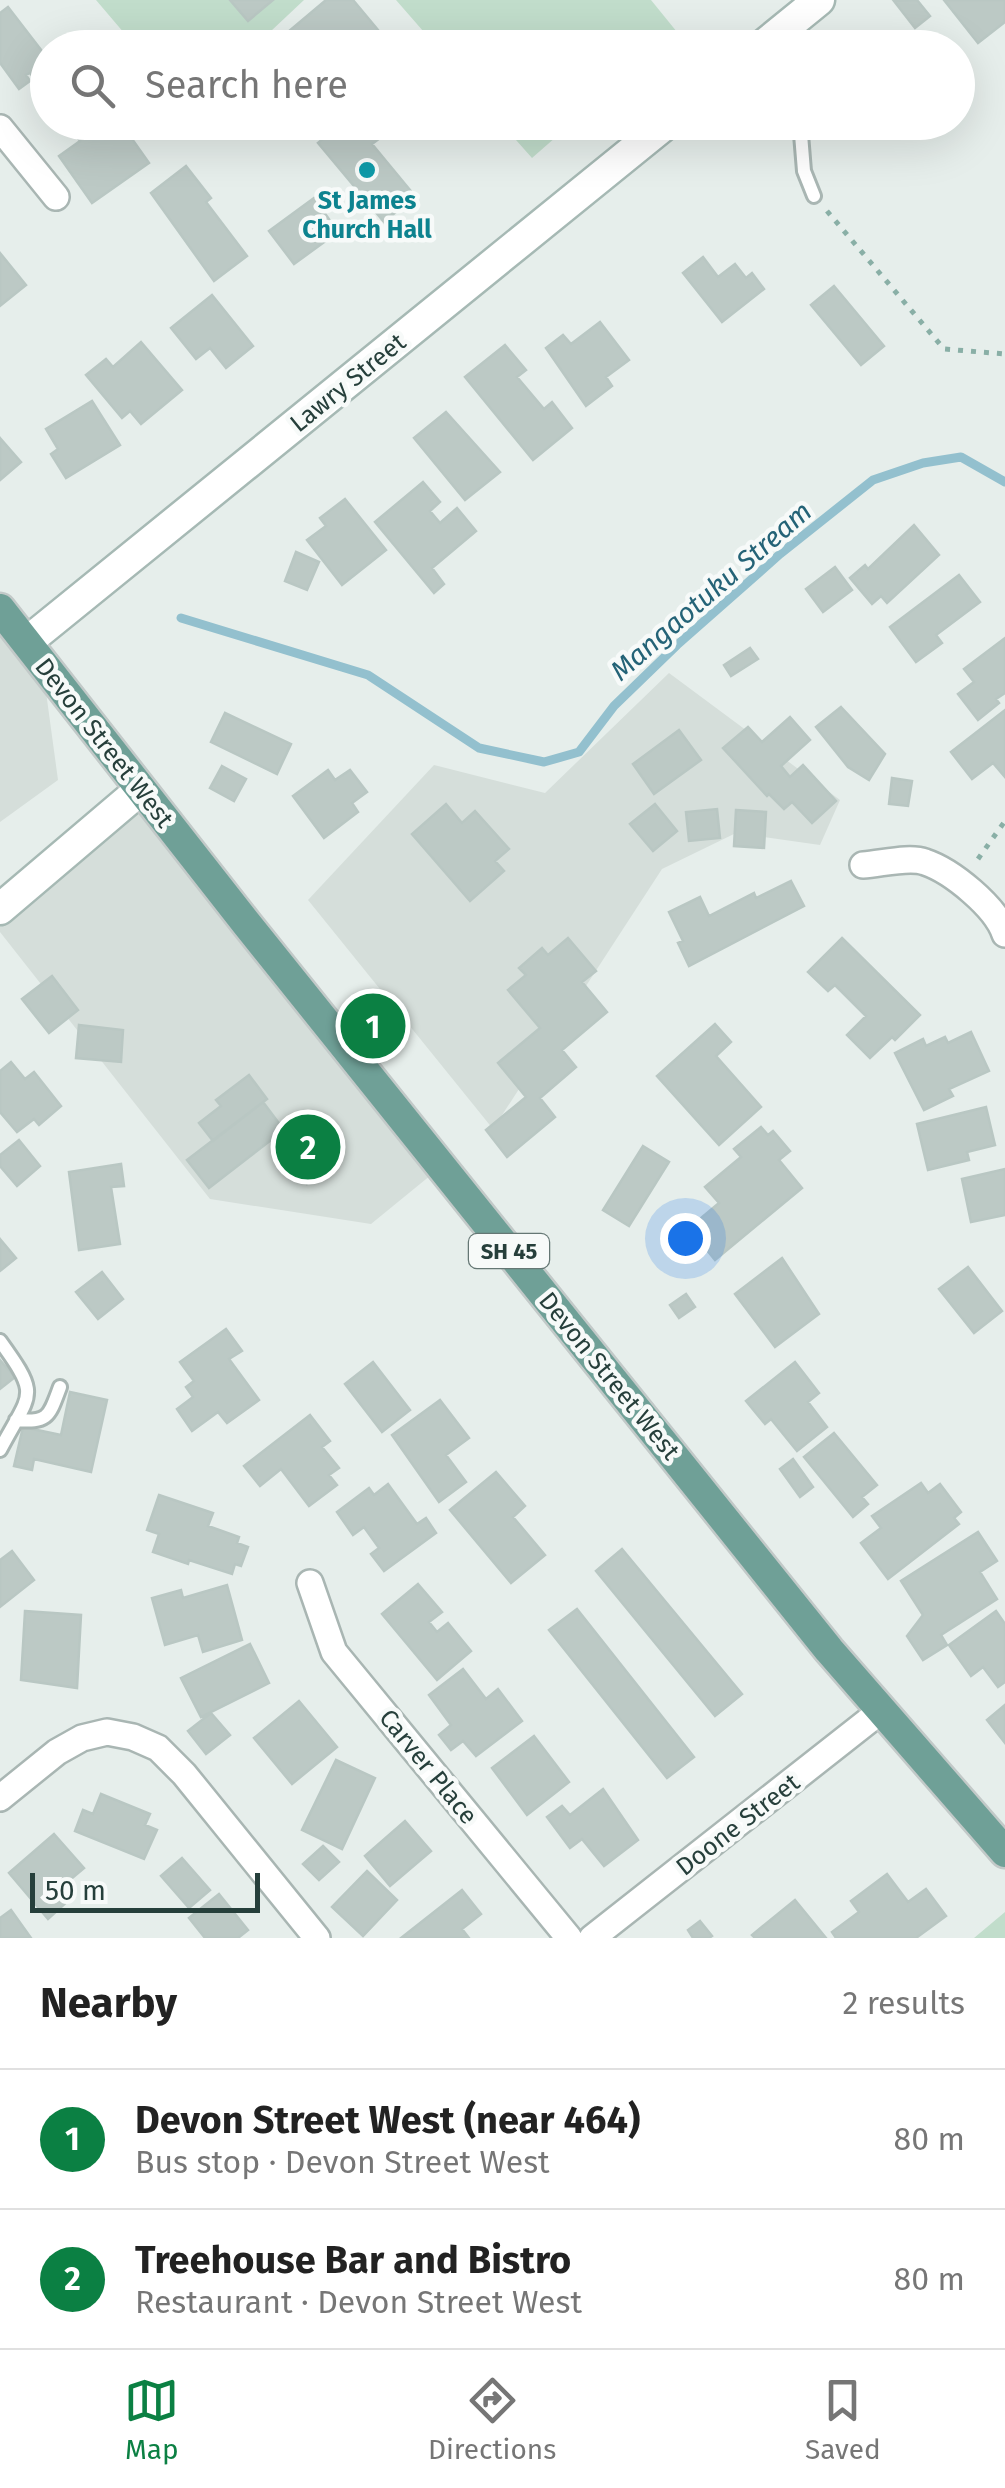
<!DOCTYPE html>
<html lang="en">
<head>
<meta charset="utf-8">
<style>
	:root { --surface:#fff; --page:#f2f2f2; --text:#222; --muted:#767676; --line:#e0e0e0; --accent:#0b8043 }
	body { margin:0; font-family:"Fira Sans",sans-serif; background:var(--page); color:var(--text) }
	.scale { position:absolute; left:30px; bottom:25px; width:230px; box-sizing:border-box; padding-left:10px; border:5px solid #263f3b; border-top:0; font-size:28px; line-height:35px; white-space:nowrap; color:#263f3b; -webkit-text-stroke:8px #f7faf9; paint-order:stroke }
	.you { position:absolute; left:685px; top:1238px; width:35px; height:35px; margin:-25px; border:8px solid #fff; border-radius:50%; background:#1a73e8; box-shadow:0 0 0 15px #1a73e833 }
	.badge { display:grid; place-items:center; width:65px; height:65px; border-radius:50%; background:var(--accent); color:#fff; font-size:32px; font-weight:700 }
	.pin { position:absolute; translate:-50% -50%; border:5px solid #fff; box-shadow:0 2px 10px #0006 }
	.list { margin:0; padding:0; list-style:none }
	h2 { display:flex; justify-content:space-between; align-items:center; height:130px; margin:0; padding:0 40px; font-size:42px }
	h2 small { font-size:32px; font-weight:400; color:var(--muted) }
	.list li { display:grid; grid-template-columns:65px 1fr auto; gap:30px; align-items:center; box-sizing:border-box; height:140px; padding:0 40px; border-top:2px solid var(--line) }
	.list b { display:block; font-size:38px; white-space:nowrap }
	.list p { margin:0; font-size:32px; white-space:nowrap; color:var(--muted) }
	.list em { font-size:32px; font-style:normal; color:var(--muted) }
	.icon { flex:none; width:55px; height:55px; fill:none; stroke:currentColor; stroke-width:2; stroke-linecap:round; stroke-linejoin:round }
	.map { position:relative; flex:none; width:1005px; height:1938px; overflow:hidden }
	.search { position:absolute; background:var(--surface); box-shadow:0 10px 40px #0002; left:30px; right:30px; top:30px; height:110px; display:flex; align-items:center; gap:25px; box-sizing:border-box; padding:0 35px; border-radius:55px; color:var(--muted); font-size:38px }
	.sheet { height:410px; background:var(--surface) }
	nav { display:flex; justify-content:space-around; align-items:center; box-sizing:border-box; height:140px; border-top:2px solid var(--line); background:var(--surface); font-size:28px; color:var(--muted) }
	nav a { display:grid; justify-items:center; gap:5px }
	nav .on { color:var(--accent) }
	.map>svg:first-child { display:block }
</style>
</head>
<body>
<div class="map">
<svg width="1005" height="1938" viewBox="0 0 1005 1938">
	<rect width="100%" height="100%" fill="#e6eeeb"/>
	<path fill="#d5deda" d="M 0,630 L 46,692 L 58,780 L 0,822 Z
		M 669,673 L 840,800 L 820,845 L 736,833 L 662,869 L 493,1129 L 308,900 L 434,765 L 545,793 Z
		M 141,808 L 431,1175 L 371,1224 L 210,1199 L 0,932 L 0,912 Z"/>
	<path fill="#c1ddcb" d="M 96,0 L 304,0 L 253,48 L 136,47 Z
		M 396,0 L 651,0 L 677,32 L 660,47 L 437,47 Z
		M 501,123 L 572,123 L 532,158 Z
		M 1005,1912 L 1005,1938 L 974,1938 Z"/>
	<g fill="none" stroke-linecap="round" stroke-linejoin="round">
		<path stroke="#93c0ce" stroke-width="9" d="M 181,618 L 368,675 L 479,748 L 544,762 L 579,752 L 614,706 L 677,645 L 780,554 L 873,480 L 923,463 L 961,457 L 1005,482"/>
	</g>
	<path fill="#bcc9c5" stroke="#b9c7c3" stroke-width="2.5" d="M 230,0 L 273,0 L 248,21 Z
		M 326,0 L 353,0 L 393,48 L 269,48 Z
		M 917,0 L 930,16 L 915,28 L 894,1 Z
		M 944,0 L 1005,0 L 1005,22 L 978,43 Z
		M 8,7 L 48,59 L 47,95 L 30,73 L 26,75 L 30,81 L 19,89 L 0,63 L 0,13 Z
		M 903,35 L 913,48 L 886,48 Z
		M 66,122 L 120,122 L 149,163 L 92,203 L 59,156 L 80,141 Z
		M 343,122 L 374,122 L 384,135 L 372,144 L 415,196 L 384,222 L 318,143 Z
		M 186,166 L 211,198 L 206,202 L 247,256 L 214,281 L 151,193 Z
		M 314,198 L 338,232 L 294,264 L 269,231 Z
		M 0,253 L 26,285 L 0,306 Z
		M 703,257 L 718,277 L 735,264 L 746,278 L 752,273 L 764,289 L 722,322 L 683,273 Z
		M 834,286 L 884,346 L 861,365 L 811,305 Z
		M 212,295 L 253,346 L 226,368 L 210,348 L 196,359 L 171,328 Z
		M 600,322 L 629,360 L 606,377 L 612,386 L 586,406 L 546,348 L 563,335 L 571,344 Z
		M 141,342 L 182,390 L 141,424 L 130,411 L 122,418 L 86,375 L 106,359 L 113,367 Z
		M 505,345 L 526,370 L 517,377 L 544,409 L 552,402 L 572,428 L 533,460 L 465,377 Z
		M 92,401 L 120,445 L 66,478 L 51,454 L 58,449 L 46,429 Z
		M 446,412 L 500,472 L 465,500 L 414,438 Z
		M 0,438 L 21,462 L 0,480 Z
		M 423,482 L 440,502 L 430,511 L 440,523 L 457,508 L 476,531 L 432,568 L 444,584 L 434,593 L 375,522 Z
		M 345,499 L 386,550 L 342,585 L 307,540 L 326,526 L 320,518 Z
		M 914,525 L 939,555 L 887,603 L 881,596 L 872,604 L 850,578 L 865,565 L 868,569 Z
		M 296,552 L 319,562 L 307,590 L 285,581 Z
		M 835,567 L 852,590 L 823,612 L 806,589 Z
		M 959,575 L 980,602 L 936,635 L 942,643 L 916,662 L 890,627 Z
		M 1005,638 L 1005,693 L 996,699 L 999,703 L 978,720 L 958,694 L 974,682 L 964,669 Z
		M 750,648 L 758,659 L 731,676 L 724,665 Z
		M 841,707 L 885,754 L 869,780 L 848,767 L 816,727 Z
		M 1005,710 L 1005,777 L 993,763 L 972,779 L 951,752 Z
		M 225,713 L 291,744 L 277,774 L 211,742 Z
		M 790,717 L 810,740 L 781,766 L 790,777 L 803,765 L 836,801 L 812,823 L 792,802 L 784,809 L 769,794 L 767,796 L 723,748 L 748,727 L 762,742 Z
		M 679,730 L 701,760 L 654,794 L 633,764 Z
		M 222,766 L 246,779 L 234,801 L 210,788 Z
		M 328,770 L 335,780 L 350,770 L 367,792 L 352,803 L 358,812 L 324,838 L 293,796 Z
		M 892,778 L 912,781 L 908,806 L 889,804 Z
		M 446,804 L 462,823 L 475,811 L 509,849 L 495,861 L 504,871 L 470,901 L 412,834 Z
		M 655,804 L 677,831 L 653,851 L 630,824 Z
		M 717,809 L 720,838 L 689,841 L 686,812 Z
		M 736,810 L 766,812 L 764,848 L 734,846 Z
		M 791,881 L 804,906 L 689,966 L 678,943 L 683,941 L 669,912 L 700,897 L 709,916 L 754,893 L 756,898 Z
		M 568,938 L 596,971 L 582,982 L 607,1012 L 562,1050 L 576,1067 L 540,1098 L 555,1117 L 507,1157 L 486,1130 L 526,1097 L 498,1063 L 540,1028 L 508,990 L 526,975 L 519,968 L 542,948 L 548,955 Z
		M 842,938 L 920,1015 L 895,1040 L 892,1037 L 870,1058 L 847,1035 L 866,1016 L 835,985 L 828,991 L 808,972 Z
		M 52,976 L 78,1010 L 49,1033 L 22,999 Z
		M 715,1024 L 731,1042 L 716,1056 L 761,1107 L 719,1145 L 657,1076 Z
		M 79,1025 L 123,1030 L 121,1062 L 76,1058 Z
		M 971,1032 L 989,1071 L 949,1089 L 953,1096 L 924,1110 L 895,1053 L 923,1039 L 926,1046 L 945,1037 L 948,1043 Z
		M 11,1062 L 25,1079 L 34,1072 L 61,1106 L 39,1125 L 34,1119 L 17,1132 L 0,1112 L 0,1071 Z
		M 249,1075 L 267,1099 L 213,1141 L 199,1123 L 221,1106 L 216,1100 Z
		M 263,1102 L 284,1130 L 209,1188 L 187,1160 Z
		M 986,1107 L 995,1145 L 967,1152 L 969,1160 L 928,1170 L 917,1124 Z
		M 305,1117 L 338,1159 L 307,1184 L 274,1141 Z
		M 761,1127 L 768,1135 L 773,1131 L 790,1151 L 779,1160 L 802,1188 L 715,1260 L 706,1249 L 695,1258 L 684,1244 L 707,1224 L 701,1218 L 719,1203 L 705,1187 L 741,1157 L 734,1149 Z
		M 19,1140 L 40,1166 L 17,1186 L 0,1166 L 0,1155 Z
		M 643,1146 L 669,1162 L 629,1226 L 603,1210 Z
		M 121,1164 L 124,1186 L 111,1187 L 120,1244 L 79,1250 L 69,1172 Z
		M 1005,1169 L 1005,1215 L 971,1222 L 962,1179 Z
		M 0,1239 L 16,1258 L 0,1271 Z
		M 782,1258 L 819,1314 L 775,1347 L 735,1294 Z
		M 968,1267 L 1002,1311 L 974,1333 L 939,1289 Z
		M 102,1272 L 123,1299 L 98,1319 L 76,1292 Z
		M 686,1294 L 695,1307 L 679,1318 L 670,1305 Z
		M 226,1329 L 242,1351 L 229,1359 L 259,1400 L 227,1423 L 218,1412 L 192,1431 L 177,1409 L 193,1397 L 186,1387 L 194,1381 L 180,1362 Z
		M 0,1360 L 15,1377 L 0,1389 Z
		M 373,1362 L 410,1410 L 382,1432 L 345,1384 Z
		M 795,1362 L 819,1393 L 808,1402 L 827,1427 L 797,1451 L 771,1419 L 765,1424 L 746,1401 Z
		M 70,1392 L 107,1400 L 91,1472 L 34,1459 L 32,1470 L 14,1466 L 23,1427 L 61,1435 Z
		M 440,1400 L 469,1438 L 446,1455 L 466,1482 L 439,1502 L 392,1435 Z
		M 310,1415 L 330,1441 L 322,1447 L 339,1468 L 329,1475 L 337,1485 L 309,1506 L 281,1469 L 260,1486 L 244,1466 Z
		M 834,1433 L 877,1485 L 862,1497 L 868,1504 L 853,1517 L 804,1457 Z
		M 793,1459 L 813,1487 L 800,1497 L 780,1469 Z
		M 496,1472 L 525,1506 L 513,1517 L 545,1555 L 511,1583 L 450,1510 Z
		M 921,1483 L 928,1493 L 940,1484 L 961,1512 L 954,1518 L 959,1524 L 888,1579 L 861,1543 L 881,1528 L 872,1516 Z
		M 388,1484 L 417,1524 L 426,1518 L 436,1533 L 384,1571 L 371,1554 L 379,1548 L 364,1527 L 353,1535 L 337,1512 L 369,1488 L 374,1495 Z
		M 159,1495 L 213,1513 L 208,1526 L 239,1537 L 237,1543 L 248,1547 L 241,1566 L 235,1564 L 232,1574 L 189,1560 L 188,1564 L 153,1552 L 159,1534 L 147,1530 Z
		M 978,1532 L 997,1561 L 980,1572 L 997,1599 L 941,1635 L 947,1645 L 923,1660 L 907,1636 L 923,1615 L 901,1581 Z
		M 622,1549 L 742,1694 L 715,1716 L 596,1571 Z
		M 12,1551 L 34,1580 L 0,1607 L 0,1560 Z
		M 418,1584 L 442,1612 L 429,1622 L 437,1632 L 448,1623 L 471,1651 L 437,1680 L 382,1614 Z
		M 227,1585 L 242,1640 L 203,1652 L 198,1635 L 165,1645 L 152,1598 L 181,1590 L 183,1598 Z
		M 577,1609 L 694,1757 L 667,1778 L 549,1630 Z
		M 25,1611 L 81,1615 L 77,1688 L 21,1680 Z
		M 996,1611 L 1005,1624 L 1005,1682 L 998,1687 L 983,1667 L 971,1676 L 949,1645 Z
		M 250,1644 L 269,1683 L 201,1717 L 181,1678 Z
		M 463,1669 L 486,1699 L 498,1689 L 522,1721 L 476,1756 L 463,1741 L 451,1750 L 439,1735 L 451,1725 L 429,1695 Z
		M 299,1701 L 337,1747 L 292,1784 L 254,1738 Z
		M 1005,1705 L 1005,1743 L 987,1720 Z
		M 211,1713 L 230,1735 L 206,1754 L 188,1731 Z
		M 534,1736 L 569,1782 L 527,1815 L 492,1768 Z
		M 336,1760 L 375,1778 L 342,1849 L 302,1830 Z
		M 603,1789 L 638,1840 L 604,1866 L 582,1839 L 570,1848 L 547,1817 L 562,1806 L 570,1815 Z
		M 101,1794 L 150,1814 L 145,1825 L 157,1830 L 144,1859 L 75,1831 L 83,1810 L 93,1814 Z
		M 405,1821 L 431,1851 L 390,1886 L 365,1856 Z
		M 54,1834 L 84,1868 L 59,1889 L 69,1900 L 48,1919 L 9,1873 Z
		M 323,1846 L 339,1862 L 319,1880 L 303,1864 Z
		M 182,1858 L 210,1890 L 189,1908 L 161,1876 Z
		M 367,1871 L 397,1900 L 363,1936 L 332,1907 Z
		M 887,1874 L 908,1902 L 926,1889 L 946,1916 L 916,1938 L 836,1938 L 832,1932 L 859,1912 L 851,1901 Z
		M 462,1890 L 481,1914 L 462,1929 L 469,1938 L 401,1938 Z
		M 219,1894 L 248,1930 L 238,1938 L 205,1938 L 189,1918 Z
		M 795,1900 L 826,1938 L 755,1938 L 752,1935 Z
		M 11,1910 L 31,1938 L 0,1938 L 0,1918 Z
		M 700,1921 L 712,1936 L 709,1938 L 693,1938 L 688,1930 Z"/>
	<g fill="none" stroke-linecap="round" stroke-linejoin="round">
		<g stroke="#a9b6b3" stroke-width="18">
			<path id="lane" d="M 800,122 L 804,171 L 814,196
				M 0,1341 C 41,1398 31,1391 0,1450
				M 16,1420 C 49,1423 49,1416 60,1387"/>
		</g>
		<g stroke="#a9b6b3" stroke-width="30">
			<path id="street" d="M 0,128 L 56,197
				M 863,865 C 881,864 909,856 925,862 C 952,871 996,907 1005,934
				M 310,1583 L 334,1652 L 569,1938
				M 0,1798 L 57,1752 L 82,1738 L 107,1732 L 133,1737 L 158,1748 L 184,1774 L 317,1938
				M 592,1938 L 882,1710"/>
		</g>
		<g stroke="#a6b9b4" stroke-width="35">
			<path id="secondary" d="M 760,48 L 819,0
				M 27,642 L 668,122
				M 0,909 L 140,790"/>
		</g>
		<g stroke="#c2c9c8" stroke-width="35">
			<path id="primary" d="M 0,609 L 246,923 L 829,1650 L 1005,1852"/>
		</g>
		<path stroke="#89afa6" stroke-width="5" stroke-dasharray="5 8" stroke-linecap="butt" d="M 827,211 L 944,349 L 1005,354
			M 978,859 L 1005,821"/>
		<use href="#lane" stroke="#fff" stroke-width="12"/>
		<use href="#street" stroke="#fff" stroke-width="25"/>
		<use href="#secondary" stroke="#fff" stroke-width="30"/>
		<use href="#primary" stroke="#6fa097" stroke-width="30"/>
	</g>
	<circle fill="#0f9aa8" stroke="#f7faf9" stroke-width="4" cx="367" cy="170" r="10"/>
	<g text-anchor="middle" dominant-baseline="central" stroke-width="9" stroke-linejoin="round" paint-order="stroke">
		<rect fill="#f7faf9" stroke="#657774" stroke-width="2.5" x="469" y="1234" width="80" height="34" rx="8"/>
		<g font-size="22" font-weight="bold" fill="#263f3b">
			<text x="509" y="1251">SH 45</text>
		</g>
		<g font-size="25" font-weight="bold" fill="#0d838f" stroke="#f7faf9">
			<text x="367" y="201">St James<tspan x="367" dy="29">Church Hall</tspan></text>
		</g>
		<g font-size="25" fill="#263f3b" stroke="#f7faf9">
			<text transform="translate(348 383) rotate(-39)">Lawry Street</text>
			<text transform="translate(104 743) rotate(52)">Devon Street West</text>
			<text transform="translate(609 1376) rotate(51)">Devon Street West</text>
			<text transform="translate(428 1767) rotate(51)">Carver Place</text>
			<text transform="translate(738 1825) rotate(-38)">Doone Street</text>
		</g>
		<g font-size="28" font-style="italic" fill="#246377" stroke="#f7faf9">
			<text transform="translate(711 591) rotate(-41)">Mangaotuku Stream</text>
		</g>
	</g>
</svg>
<div class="scale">50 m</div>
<div class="you"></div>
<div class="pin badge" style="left:373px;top:1026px">1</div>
<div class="pin badge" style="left:308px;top:1147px">2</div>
<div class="search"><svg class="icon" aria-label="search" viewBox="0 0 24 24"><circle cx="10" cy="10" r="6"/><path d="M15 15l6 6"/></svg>Search here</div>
</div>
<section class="sheet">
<h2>Nearby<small>2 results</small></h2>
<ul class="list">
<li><span class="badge">1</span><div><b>Devon Street West (near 464)</b><p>Bus stop · Devon Street West</p></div><em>80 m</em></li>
<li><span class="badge">2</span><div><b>Treehouse Bar and Bistro</b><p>Restaurant · Devon Street West</p></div><em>80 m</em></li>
</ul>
</section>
<nav>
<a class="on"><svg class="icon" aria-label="map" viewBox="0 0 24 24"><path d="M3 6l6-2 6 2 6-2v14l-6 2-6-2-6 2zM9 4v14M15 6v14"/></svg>Map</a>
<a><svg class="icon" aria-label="directions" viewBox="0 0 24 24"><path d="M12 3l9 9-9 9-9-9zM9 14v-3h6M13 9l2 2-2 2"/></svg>Directions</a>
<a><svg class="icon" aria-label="saved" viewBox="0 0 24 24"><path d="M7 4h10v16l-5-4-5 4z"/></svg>Saved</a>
</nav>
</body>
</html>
